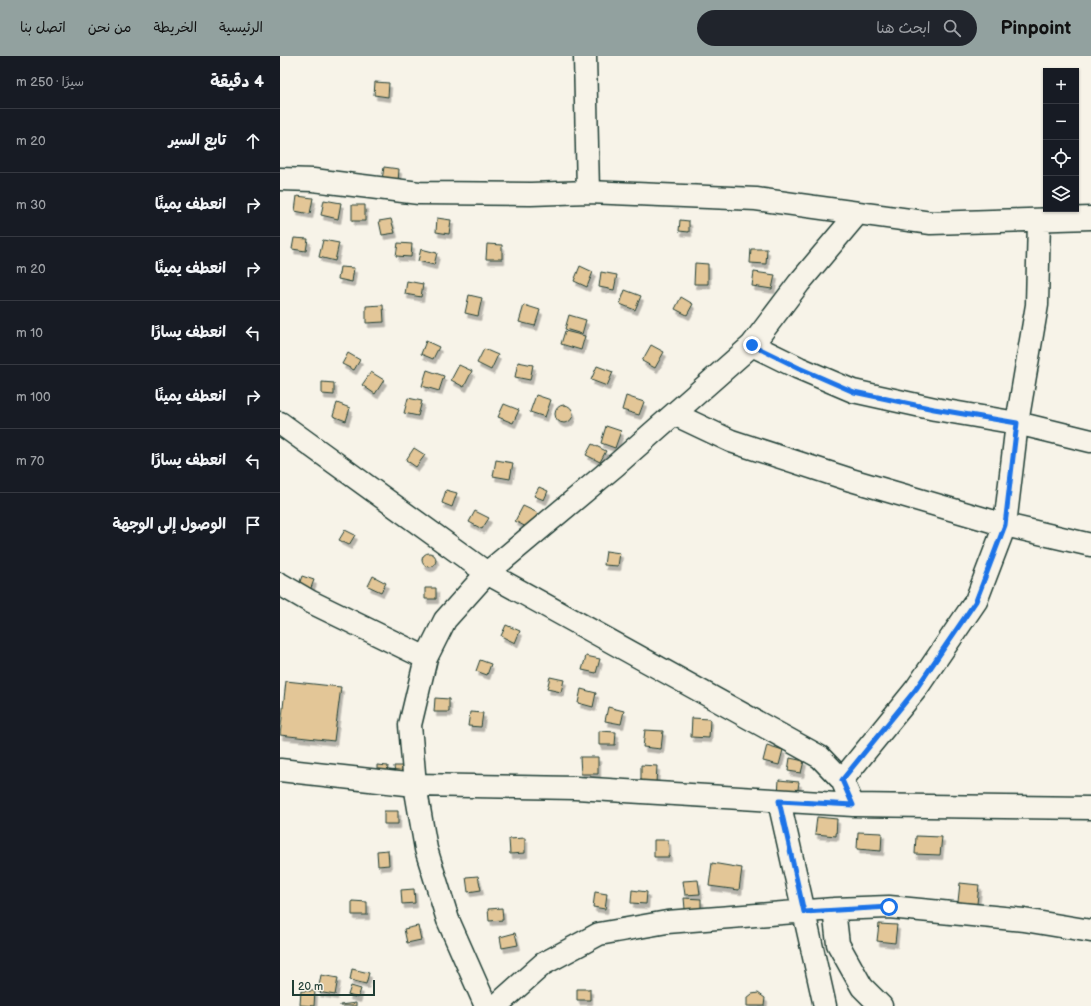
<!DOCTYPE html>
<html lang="ar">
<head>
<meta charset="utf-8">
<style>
	:root { --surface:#171b24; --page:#20242c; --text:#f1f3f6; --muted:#9ea1a6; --line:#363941; --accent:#92a19f }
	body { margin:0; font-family:"Balsamiq Sans","Playpen Sans Arabic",sans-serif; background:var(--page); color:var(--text); direction:rtl }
	.controls { position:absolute; right:12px; top:12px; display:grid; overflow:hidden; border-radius:0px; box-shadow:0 1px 3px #0004 }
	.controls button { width:36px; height:36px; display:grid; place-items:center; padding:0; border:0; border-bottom:1px solid var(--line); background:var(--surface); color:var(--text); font:20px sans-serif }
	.scale { position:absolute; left:12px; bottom:10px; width:83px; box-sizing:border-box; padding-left:4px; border:2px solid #1f3d34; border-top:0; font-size:11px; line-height:14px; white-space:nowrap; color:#1f3d34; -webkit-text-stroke:3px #f7f3e8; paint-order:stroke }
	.stop { position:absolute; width:12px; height:12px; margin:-9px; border:3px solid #1a73e8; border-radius:50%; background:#fff }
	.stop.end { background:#1a73e8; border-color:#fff; box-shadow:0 1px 4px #0008 }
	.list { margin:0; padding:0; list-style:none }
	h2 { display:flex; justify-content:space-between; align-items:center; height:52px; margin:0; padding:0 16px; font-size:17px }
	h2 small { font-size:13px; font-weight:400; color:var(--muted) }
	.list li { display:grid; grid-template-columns:26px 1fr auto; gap:12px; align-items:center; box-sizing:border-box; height:64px; padding:0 16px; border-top:1px solid var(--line) }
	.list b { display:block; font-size:15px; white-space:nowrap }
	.list em { font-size:13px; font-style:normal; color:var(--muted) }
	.icon { flex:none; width:22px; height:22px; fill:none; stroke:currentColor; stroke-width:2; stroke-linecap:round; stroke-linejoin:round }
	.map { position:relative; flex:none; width:811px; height:950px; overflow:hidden; direction:ltr }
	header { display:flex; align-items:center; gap:24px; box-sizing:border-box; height:56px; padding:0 20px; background:var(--accent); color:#111 }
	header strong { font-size:19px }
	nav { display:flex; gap:22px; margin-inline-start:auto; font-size:14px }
	.search { width:280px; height:36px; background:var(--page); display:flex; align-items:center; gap:10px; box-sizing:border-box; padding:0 14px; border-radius:22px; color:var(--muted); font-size:15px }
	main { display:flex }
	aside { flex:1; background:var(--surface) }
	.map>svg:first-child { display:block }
</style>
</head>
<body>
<header>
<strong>Pinpoint</strong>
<div class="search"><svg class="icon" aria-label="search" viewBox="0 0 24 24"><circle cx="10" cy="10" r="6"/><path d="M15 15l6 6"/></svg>ابحث هنا</div>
<nav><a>الرئيسية</a><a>الخريطة</a><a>من نحن</a><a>اتصل بنا</a></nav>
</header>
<main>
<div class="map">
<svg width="811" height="950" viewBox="0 0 811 950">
	<defs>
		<filter id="shadow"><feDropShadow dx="2.5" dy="4.5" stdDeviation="0" flood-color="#0004"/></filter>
	</defs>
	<rect width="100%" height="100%" fill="#f7f3e8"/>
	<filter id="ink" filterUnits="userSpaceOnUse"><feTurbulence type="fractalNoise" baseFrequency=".025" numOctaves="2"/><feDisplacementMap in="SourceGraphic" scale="8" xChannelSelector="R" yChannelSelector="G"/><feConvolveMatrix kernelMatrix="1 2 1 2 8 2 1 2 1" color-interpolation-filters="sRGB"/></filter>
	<g filter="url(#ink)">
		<path fill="#e3c697" stroke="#1f3d34" filter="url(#shadow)" d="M 95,26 L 109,27 L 108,41 L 94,39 Z
			M 104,111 L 119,113 L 118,126 L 102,124 Z
			M 17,140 L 33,142 L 30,158 L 15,155 Z
			M 44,144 L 61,147 L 58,163 L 41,159 Z
			M 72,149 L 85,149 L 85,165 L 72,165 Z
			M 157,162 L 171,164 L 169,178 L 156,176 Z
			M 111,163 L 115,177 L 102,179 L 99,165 Z
			M 400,164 L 409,165 L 409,176 L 399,175 Z
			M 14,182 L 28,183 L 26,195 L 12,193 Z
			M 43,184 L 59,187 L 55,205 L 39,201 Z
			M 118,187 L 132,188 L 131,201 L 116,200 Z
			M 207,188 L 222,189 L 222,203 L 206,203 Z
			M 141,193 L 157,197 L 154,209 L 138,205 Z
			M 471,193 L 487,193 L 486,208 L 470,207 Z
			M 415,207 L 428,208 L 428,228 L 414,228 Z
			M 300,210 L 313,216 L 307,231 L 294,225 Z
			M 60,211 L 74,212 L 72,226 L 58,223 Z
			M 321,216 L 337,219 L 334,234 L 319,231 Z
			M 474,216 L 495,219 L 492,233 L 472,230 Z
			M 127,225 L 143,228 L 141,241 L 125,238 Z
			M 345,234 L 361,240 L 355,254 L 340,248 Z
			M 189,239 L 202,242 L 198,260 L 185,257 Z
			M 401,241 L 413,248 L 407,259 L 395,253 Z
			M 103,249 L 104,266 L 86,267 L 86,250 Z
			M 244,249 L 260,254 L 255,270 L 239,266 Z
			M 289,259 L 306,264 L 302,278 L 285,273 Z
			M 285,275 L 305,280 L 301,294 L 281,288 Z
			M 146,285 L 159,291 L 153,303 L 141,298 Z
			M 371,289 L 384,296 L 375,312 L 362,305 Z
			M 204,293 L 218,299 L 211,314 L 197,307 Z
			M 68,297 L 80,304 L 74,314 L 62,308 Z
			M 238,306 L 253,309 L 250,324 L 235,321 Z
			M 179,309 L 192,315 L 184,331 L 171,324 Z
			M 317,310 L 333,316 L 327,330 L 311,324 Z
			M 147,314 L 164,320 L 159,335 L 142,330 Z
			M 91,316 L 104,324 L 95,338 L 82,329 Z
			M 42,326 L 54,327 L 54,339 L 42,338 Z
			M 256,339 L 271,344 L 265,361 L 250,356 Z
			M 346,340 L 364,346 L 359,359 L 342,354 Z
			M 128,342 L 142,345 L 138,360 L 124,357 Z
			M 57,347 L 70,352 L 66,365 L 53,360 Z
			M 224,348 L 239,354 L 233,367 L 218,361 Z
			M275 358a9 9 0 1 1 18 0a9 9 0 1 1-18 0Z
			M 326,370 L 341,375 L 335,392 L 321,387 Z
			M 312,388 L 326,395 L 320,406 L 306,399 Z
			M 134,392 L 145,399 L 136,411 L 126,404 Z
			M 216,404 L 233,407 L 230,423 L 213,420 Z
			M 259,431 L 268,435 L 264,444 L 254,440 Z
			M 166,434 L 177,437 L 172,451 L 162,447 Z
			M 243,450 L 258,457 L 250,473 L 235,465 Z
			M 195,455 L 209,462 L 202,473 L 189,466 Z
			M 65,474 L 75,479 L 69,489 L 59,484 Z
			M 326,495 L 340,497 L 338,510 L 324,509 Z
			M142 504a7 7 0 1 1 14 0a7 7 0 1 1-14 0Z
			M 22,520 L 34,524 L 29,537 L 17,534 Z
			M 93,520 L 106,527 L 101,536 L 88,530 Z
			M 145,532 L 156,532 L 156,543 L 145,543 Z
			M 226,569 L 240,575 L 235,587 L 221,580 Z
			M 306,600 L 320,603 L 316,617 L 302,614 Z
			M 200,604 L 211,608 L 207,619 L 196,615 Z
			M 270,621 L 284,624 L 281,636 L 267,633 Z
			M 6,625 L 61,631 L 54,685 L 0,679 Z
			M 301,633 L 316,637 L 313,651 L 298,647 Z
			M 155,642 L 169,643 L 169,656 L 154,656 Z
			M 328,651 L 344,655 L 341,668 L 325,665 Z
			M 190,656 L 203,657 L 201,671 L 188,670 Z
			M 412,662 L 430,663 L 429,682 L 411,681 Z
			M 365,674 L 383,675 L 381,693 L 363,691 Z
			M 319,675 L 336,676 L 335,689 L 319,689 Z
			M 487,689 L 503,694 L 499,709 L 483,705 Z
			M 300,701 L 318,701 L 318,718 L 301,718 Z
			M 510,702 L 524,705 L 521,717 L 508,715 Z
			M 97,709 L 108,710 L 107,720 L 97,719 Z
			M 361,709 L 377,710 L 376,727 L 361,727 Z
			M 114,710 L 128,710 L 128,720 L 115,720 Z
			M 499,724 L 519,726 L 517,740 L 498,738 Z
			M 104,755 L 118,755 L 118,768 L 104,768 Z
			M 537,761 L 557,763 L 556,780 L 535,778 Z
			M 578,776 L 602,777 L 601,795 L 577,793 Z
			M 636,780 L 662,781 L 660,799 L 635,798 Z
			M 245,782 L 245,797 L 230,798 L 229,783 Z
			M 374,784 L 388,784 L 389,801 L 374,801 Z
			M 108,794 L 109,809 L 98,810 L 97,795 Z
			M 432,807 L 462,812 L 459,834 L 429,830 Z
			M 198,820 L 201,834 L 188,836 L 186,821 Z
			M 418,824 L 420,838 L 405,839 L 403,825 Z
			M 680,827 L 699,829 L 697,848 L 678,846 Z
			M 134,833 L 135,847 L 122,848 L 121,834 Z
			M 352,834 L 367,836 L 366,848 L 351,847 Z
			M 315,836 L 327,838 L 325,853 L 313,851 Z
			M 404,842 L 421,843 L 421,853 L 405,853 Z
			M 72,845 L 87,846 L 87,859 L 72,859 Z
			M 222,852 L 223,864 L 209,865 L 208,853 Z
			M 599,868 L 617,869 L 615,887 L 597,885 Z
			M 138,870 L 141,884 L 127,887 L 124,873 Z
			M 235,877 L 238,889 L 222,892 L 220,881 Z
			M 72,913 L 89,917 L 86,928 L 70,924 Z
			M 41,919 L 58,922 L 55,939 L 38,936 Z
			M 71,930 L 81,933 L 78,942 L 68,939 Z
			M 297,933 L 310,933 L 310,944 L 297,944 Z
			M 21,935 L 35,935 L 34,950 L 20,949 Z
			M 478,937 L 485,942 L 484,950 L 467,950 L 467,942 L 472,938 Z
			M 76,947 L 76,950 L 60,950 L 60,949 Z"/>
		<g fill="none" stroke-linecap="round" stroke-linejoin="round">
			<g stroke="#1f3d34" stroke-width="25">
				<path id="street" d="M 305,0 L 308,136
					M 0,123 L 33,124 L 139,137 L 251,138 L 308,136 L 476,143 L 651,167 L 811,162
					M 472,289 L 519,312 L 573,335 L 655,353 L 737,367 L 811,385
					M 394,358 L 451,385 L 571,424 L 725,469 L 811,489
					M 0,367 L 207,517 L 540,701 L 562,724 L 573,749
					M 0,528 L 31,546 L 146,602
					M 0,714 L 135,729 L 296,732 L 573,749 L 811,752
					M 562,724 L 636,633 L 696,545 L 725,469 L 737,367 L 757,249 L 759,164
					M 499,745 L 545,950
					M 554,853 L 558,888 L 582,931 L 601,950
					M 206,950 L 168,864 L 146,793 L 135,729 L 130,669 L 146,602 L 165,564 L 207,517 L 336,409 L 472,289 L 519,227 L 577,158
					M 216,950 L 263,908 L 319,878 L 387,866 L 554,853 L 609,851 L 744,864 L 811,875"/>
			</g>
			<use href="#street" stroke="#f7f3e8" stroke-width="22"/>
		</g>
	</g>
	<g fill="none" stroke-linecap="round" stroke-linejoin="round" filter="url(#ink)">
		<path stroke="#1a73e8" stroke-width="5" d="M 472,289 L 519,312 L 574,336 L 654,353 L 737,367 L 725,469 L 696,545 L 636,633 L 562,724 L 573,749 L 499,745 L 524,856 L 609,851"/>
	</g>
</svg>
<div class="controls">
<button>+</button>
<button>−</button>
<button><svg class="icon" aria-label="locate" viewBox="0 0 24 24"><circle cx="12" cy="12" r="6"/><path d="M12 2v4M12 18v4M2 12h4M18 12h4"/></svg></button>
<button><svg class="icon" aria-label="layers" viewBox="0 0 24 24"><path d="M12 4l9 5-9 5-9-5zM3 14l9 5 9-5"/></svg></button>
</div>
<div class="scale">20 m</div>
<div class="stop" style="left:609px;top:851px"></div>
<div class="stop end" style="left:472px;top:289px"></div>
</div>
<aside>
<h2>4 دقيقة<small>سيرًا · 250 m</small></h2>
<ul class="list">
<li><svg class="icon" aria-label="ahead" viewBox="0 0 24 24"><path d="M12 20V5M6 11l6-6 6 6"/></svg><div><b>تابع السير</b></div><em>20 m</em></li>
<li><svg class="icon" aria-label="right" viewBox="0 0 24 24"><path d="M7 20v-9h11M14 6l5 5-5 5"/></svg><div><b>انعطف يمينًا</b></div><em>30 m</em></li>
<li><svg class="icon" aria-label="right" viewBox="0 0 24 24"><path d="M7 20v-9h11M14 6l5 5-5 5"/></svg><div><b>انعطف يمينًا</b></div><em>20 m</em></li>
<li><svg class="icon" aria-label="left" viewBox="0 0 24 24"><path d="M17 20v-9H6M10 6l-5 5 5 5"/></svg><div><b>انعطف يسارًا</b></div><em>10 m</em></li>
<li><svg class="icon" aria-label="right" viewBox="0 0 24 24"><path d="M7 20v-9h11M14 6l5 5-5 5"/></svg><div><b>انعطف يمينًا</b></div><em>100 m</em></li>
<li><svg class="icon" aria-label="left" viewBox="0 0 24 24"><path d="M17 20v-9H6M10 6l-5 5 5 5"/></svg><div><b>انعطف يسارًا</b></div><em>70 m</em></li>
<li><svg class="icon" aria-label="arrive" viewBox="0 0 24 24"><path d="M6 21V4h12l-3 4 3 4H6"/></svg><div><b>الوصول إلى الوجهة</b></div></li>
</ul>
</aside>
</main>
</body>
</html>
